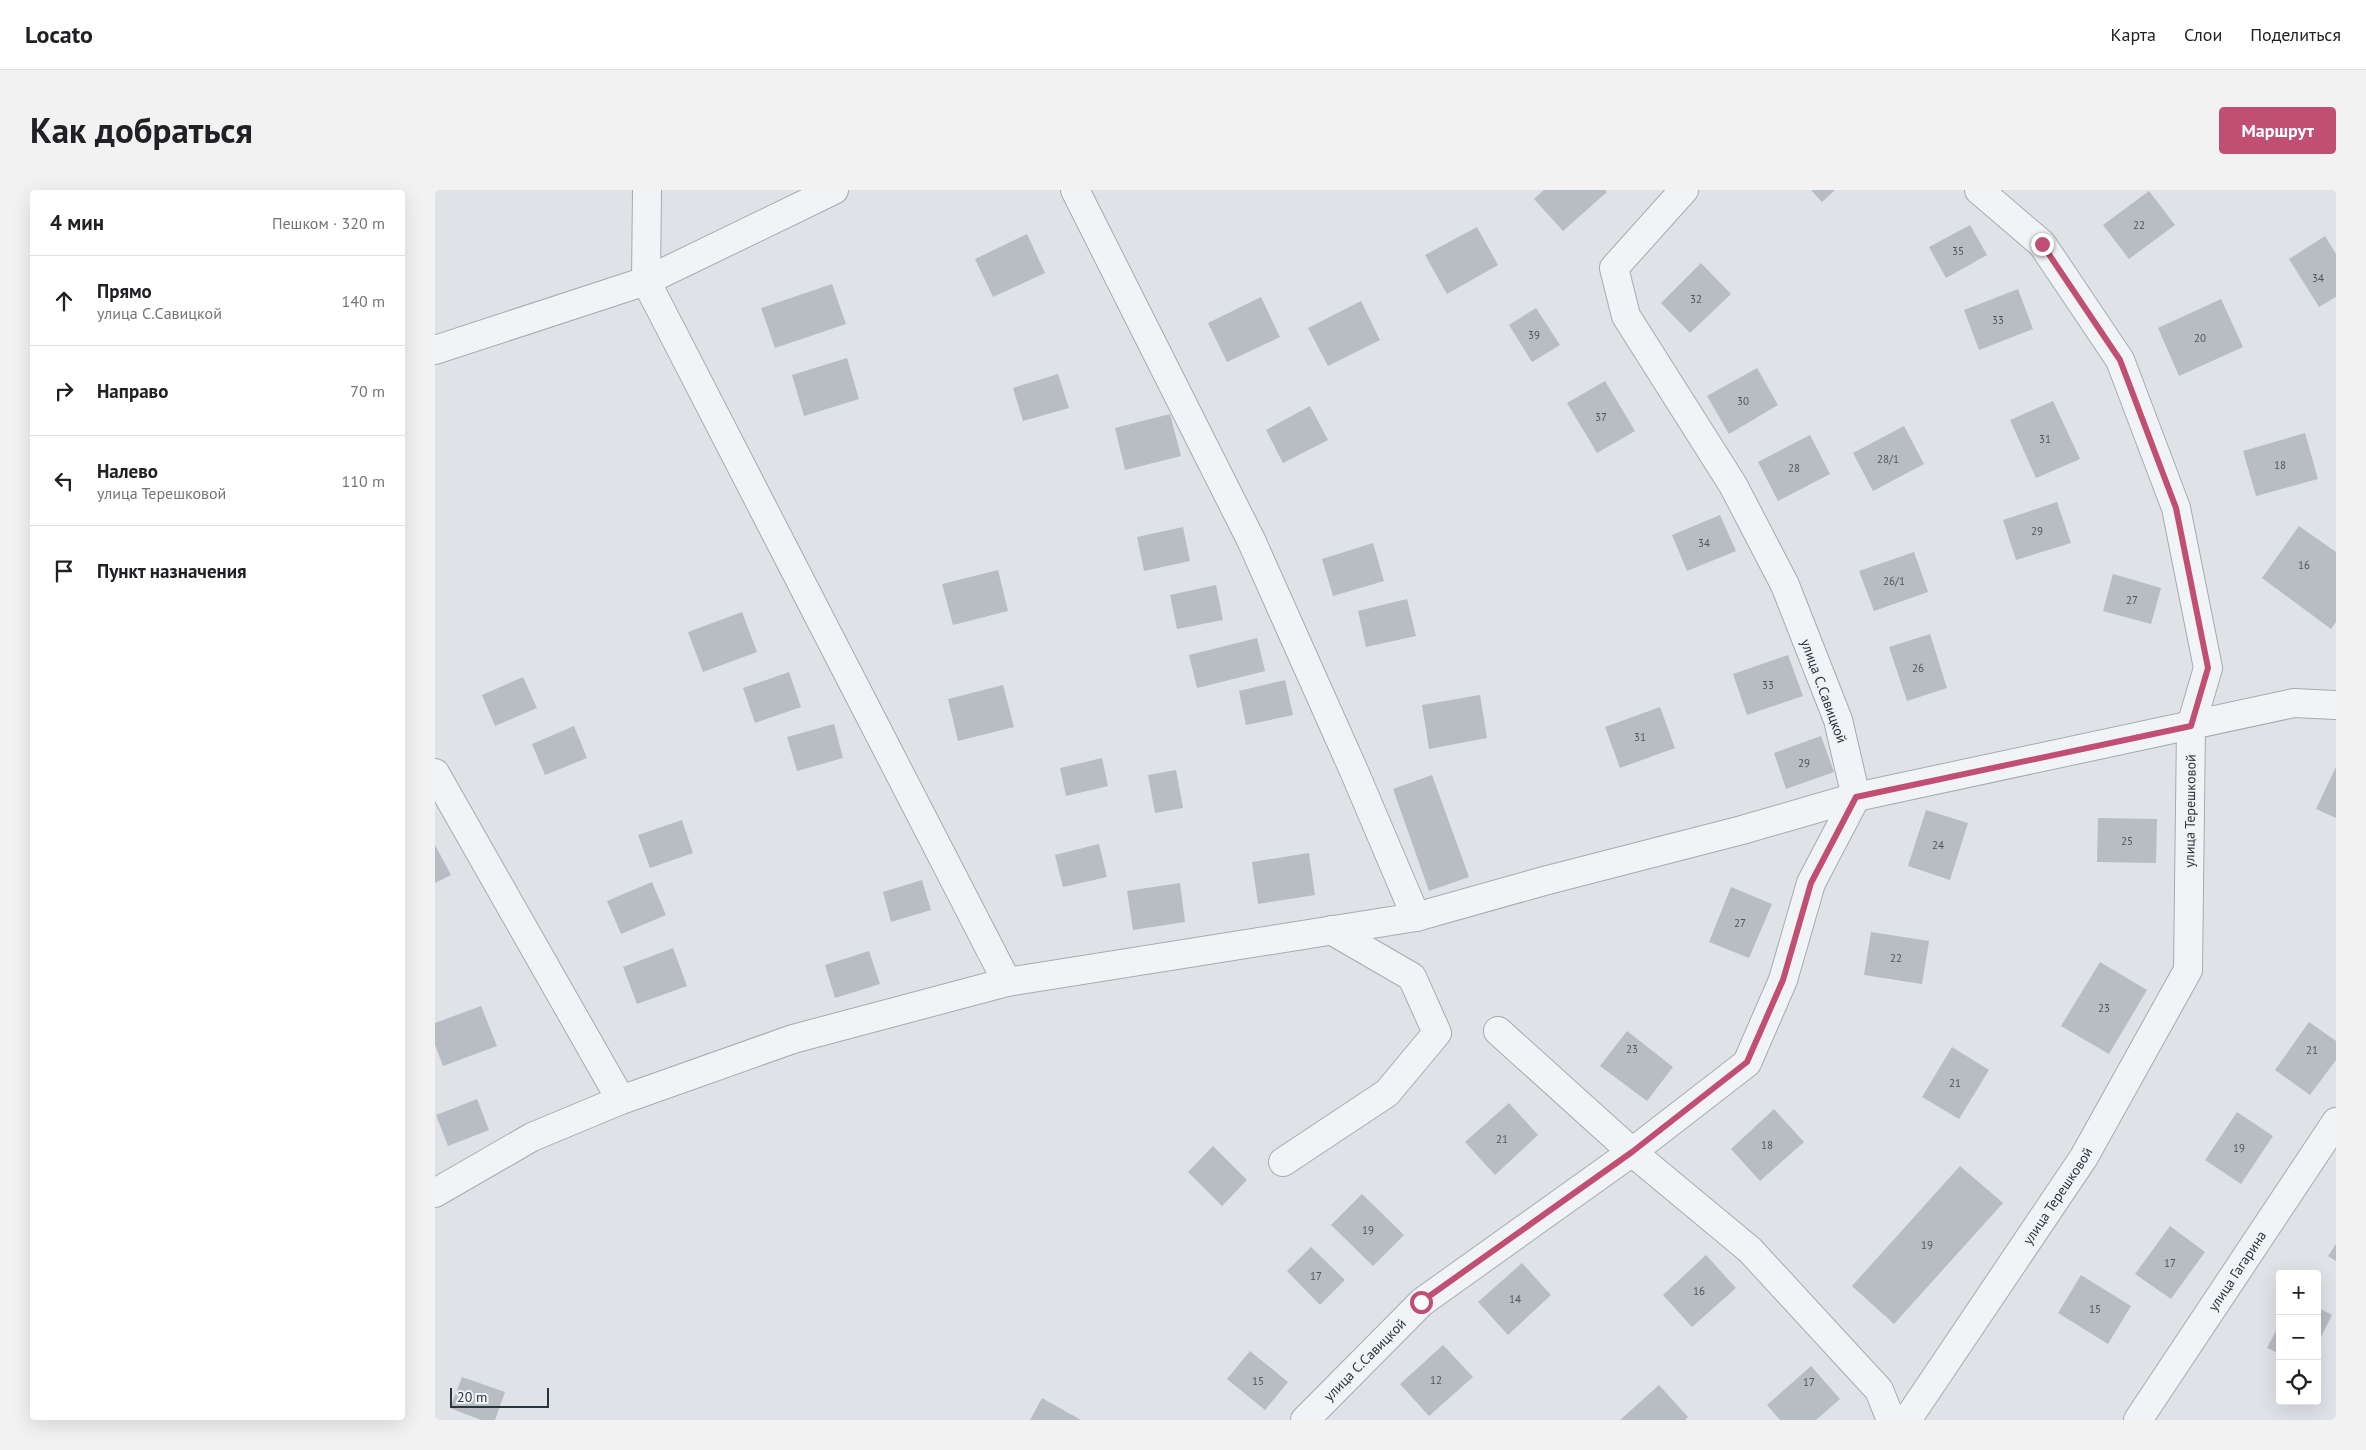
<!DOCTYPE html>
<html lang="ru">
<head>
<meta charset="utf-8">
<style>
	:root { --surface:#fff; --page:#f2f2f2; --text:#202124; --muted:#757577; --line:#e0e0e0; --accent:#c14e73 }
	body { margin:0; font-family:"PT Sans",sans-serif; background:var(--page); color:var(--text) }
	.controls { position:absolute; right:15px; bottom:15px; display:grid; overflow:hidden; border-radius:5px; box-shadow:0 5px 20px #0002 }
	.controls button { width:45px; height:45px; display:grid; place-items:center; padding:0; border:0; border-bottom:1px solid var(--line); background:var(--surface); color:var(--text); font:25px sans-serif }
	.scale { position:absolute; left:15px; bottom:12px; width:99px; box-sizing:border-box; padding-left:5px; border:2px solid #29343c; border-top:0; font-size:14px; line-height:18px; white-space:nowrap; color:#29343c; -webkit-text-stroke:4px #eef2f5; paint-order:stroke }
	.stop { position:absolute; width:15px; height:15px; margin:-11px; border:4px solid #c14e73; border-radius:50%; background:#fff }
	.stop.end { background:#c14e73; border-color:#fff; box-shadow:0 1px 5px #0008 }
	.list { margin:0; padding:0; list-style:none }
	h2 { display:flex; justify-content:space-between; align-items:center; height:65px; margin:0; padding:0 20px; font-size:21px }
	h2 small { font-size:16px; font-weight:400; color:var(--muted) }
	.list li { display:grid; grid-template-columns:32px 1fr auto; gap:15px; align-items:center; box-sizing:border-box; height:90px; padding:0 20px; border-top:1px solid var(--line) }
	.list b { display:block; font-size:19px; white-space:nowrap }
	.list p { margin:0; font-size:16px; white-space:nowrap; color:var(--muted) }
	.list em { font-size:16px; font-style:normal; color:var(--muted) }
	.icon { flex:none; width:28px; height:28px; fill:none; stroke:currentColor; stroke-width:2; stroke-linecap:round; stroke-linejoin:round }
	.map { position:relative; flex:none; width:1901px; height:1230px; overflow:hidden; border-radius:5px }
	header { display:flex; align-items:center; gap:30px; box-sizing:border-box; height:70px; padding:0 25px; background:var(--surface); border-bottom:1px solid var(--line) }
	header strong { font-size:24px }
	nav { display:flex; gap:28px; margin-inline-start:auto; font-size:18px }
	.intro { display:flex; align-items:center; justify-content:space-between; box-sizing:border-box; height:120px; padding:0 30px }
	h1 { margin:0; font-size:35px }
	.button { padding:12px 22px; border-radius:5px; background:var(--accent); color:#fff; font-size:18px; font-weight:700 }
	main { display:flex; gap:30px; padding:0 30px }
	aside { flex:1; background:var(--surface); border-radius:5px; box-shadow:0 5px 20px #0002 }
	.map>svg:first-child { display:block }
</style>
</head>
<body>
<header>
<strong>Locato</strong>
<nav><a>Карта</a><a>Слои</a><a>Поделиться</a></nav>
</header>
<div class="intro"><h1>Как добраться</h1><a class="button">Маршрут</a></div>
<main>
<aside>
<h2>4 мин<small>Пешком · 320 m</small></h2>
<ul class="list">
<li><svg class="icon" aria-label="ahead" viewBox="0 0 24 24"><path d="M12 20V5M6 11l6-6 6 6"/></svg><div><b>Прямо</b><p>улица С.Савицкой</p></div><em>140 m</em></li>
<li><svg class="icon" aria-label="right" viewBox="0 0 24 24"><path d="M7 20v-9h11M14 6l5 5-5 5"/></svg><div><b>Направо</b></div><em>70 m</em></li>
<li><svg class="icon" aria-label="left" viewBox="0 0 24 24"><path d="M17 20v-9H6M10 6l-5 5 5 5"/></svg><div><b>Налево</b><p>улица Терешковой</p></div><em>110 m</em></li>
<li><svg class="icon" aria-label="arrive" viewBox="0 0 24 24"><path d="M6 21V4h12l-3 4 3 4H6"/></svg><div><b>Пункт назначения</b></div></li>
</ul>
</aside>
<div class="map">
<svg width="1901" height="1230" viewBox="0 0 1901 1230">
	<rect width="100%" height="100%" fill="#dfe3e7"/>
	<path fill="#b7bdc3" d="M 1109,0 L 1170,0 L 1172,2 L 1128,41 L 1099,9 Z
		M 1376,0 L 1400,0 L 1387,12 Z
		M 1714,1 L 1740,35 L 1694,69 L 1668,35 Z
		M 1535,35 L 1552,65 L 1511,88 L 1494,57 Z
		M 1042,37 L 1063,75 L 1012,104 L 990,65 Z
		M 592,44 L 610,83 L 558,107 L 540,69 Z
		M 1890,46 L 1901,64 L 1901,107 L 1884,117 L 1854,69 Z
		M 1266,73 L 1296,104 L 1255,143 L 1226,113 Z
		M 397,94 L 411,134 L 340,158 L 326,118 Z
		M 1583,99 L 1598,139 L 1544,160 L 1529,120 Z
		M 826,107 L 845,147 L 792,172 L 773,133 Z
		M 1786,109 L 1808,157 L 1744,186 L 1723,138 Z
		M 926,111 L 945,150 L 893,176 L 873,138 Z
		M 1101,118 L 1125,155 L 1097,172 L 1074,135 Z
		M 412,168 L 424,209 L 369,226 L 357,185 Z
		M 1322,178 L 1343,215 L 1294,244 L 1272,206 Z
		M 623,184 L 634,218 L 588,231 L 578,198 Z
		M 1170,191 L 1200,241 L 1162,263 L 1132,213 Z
		M 1618,211 L 1645,269 L 1601,288 L 1575,230 Z
		M 875,216 L 893,250 L 848,273 L 831,240 Z
		M 735,224 L 746,266 L 690,280 L 680,238 Z
		M 1469,236 L 1489,274 L 1438,301 L 1418,263 Z
		M 1870,243 L 1883,289 L 1821,306 L 1808,261 Z
		M 1375,245 L 1395,284 L 1343,311 L 1323,272 Z
		M 1622,312 L 1636,353 L 1581,370 L 1568,330 Z
		M 1285,325 L 1301,361 L 1252,381 L 1237,345 Z
		M 1864,336 L 1901,362 L 1901,432 L 1896,439 L 1827,388 Z
		M 748,337 L 755,371 L 709,381 L 702,347 Z
		M 938,353 L 949,391 L 898,406 L 887,369 Z
		M 1479,362 L 1493,402 L 1439,421 L 1424,381 Z
		M 563,380 L 573,421 L 518,435 L 507,394 Z
		M 1678,384 L 1726,398 L 1716,434 L 1668,421 Z
		M 781,395 L 788,430 L 742,439 L 735,405 Z
		M 972,409 L 981,446 L 931,457 L 923,421 Z
		M 307,422 L 322,462 L 268,482 L 253,442 Z
		M 1495,444 L 1512,498 L 1472,511 L 1454,457 Z
		M 822,448 L 830,481 L 762,498 L 754,465 Z
		M 1353,465 L 1368,506 L 1312,525 L 1298,484 Z
		M 354,482 L 366,517 L 320,533 L 308,498 Z
		M 88,487 L 102,518 L 60,536 L 47,505 Z
		M 850,490 L 858,525 L 811,535 L 804,501 Z
		M 568,495 L 579,537 L 523,551 L 513,509 Z
		M 1045,505 L 1052,548 L 994,559 L 987,515 Z
		M 1225,517 L 1240,558 L 1185,578 L 1170,537 Z
		M 399,534 L 408,568 L 362,581 L 352,547 Z
		M 139,536 L 152,568 L 110,585 L 97,554 Z
		M 1386,546 L 1399,582 L 1351,599 L 1339,563 Z
		M 667,568 L 673,596 L 631,606 L 625,578 Z
		M 1901,577 L 1901,628 L 1881,619 Z
		M 741,580 L 748,618 L 720,623 L 713,585 Z
		M 997,585 L 1034,687 L 994,701 L 958,599 Z
		M 1491,620 L 1533,633 L 1515,690 L 1473,676 Z
		M 1663,628 L 1722,629 L 1721,673 L 1662,672 Z
		M 247,630 L 258,663 L 215,678 L 203,645 Z
		M 664,654 L 672,687 L 628,697 L 620,665 Z
		M 0,655 L 16,685 L 0,693 Z
		M 874,663 L 880,705 L 823,714 L 817,672 Z
		M 487,690 L 496,720 L 456,732 L 448,702 Z
		M 217,692 L 231,725 L 186,744 L 172,711 Z
		M 745,693 L 750,732 L 698,740 L 692,701 Z
		M 1296,697 L 1337,714 L 1314,768 L 1274,752 Z
		M 1436,742 L 1494,751 L 1487,794 L 1429,785 Z
		M 238,758 L 252,796 L 202,814 L 188,777 Z
		M 434,761 L 445,794 L 400,808 L 390,775 Z
		M 1665,772 L 1712,800 L 1674,864 L 1626,836 Z
		M 46,816 L 62,856 L 8,876 L 0,855 L 0,833 Z
		M 1874,832 L 1901,851 L 1901,870 L 1875,905 L 1840,880 Z
		M 1192,841 L 1238,877 L 1212,911 L 1165,876 Z
		M 1517,857 L 1554,880 L 1524,929 L 1487,907 Z
		M 42,909 L 54,940 L 13,956 L 1,925 Z
		M 1074,913 L 1103,945 L 1060,985 L 1030,952 Z
		M 1339,919 L 1369,952 L 1325,991 L 1296,959 Z
		M 1802,922 L 1838,946 L 1806,994 L 1770,970 Z
		M 778,956 L 812,990 L 787,1016 L 753,982 Z
		M 1525,976 L 1568,1013 L 1459,1134 L 1417,1096 Z
		M 927,1004 L 969,1045 L 938,1076 L 896,1035 Z
		M 1735,1036 L 1770,1062 L 1736,1109 L 1700,1084 Z
		M 1901,1054 L 1901,1071 L 1893,1066 Z
		M 876,1057 L 910,1090 L 885,1115 L 852,1081 Z
		M 1271,1065 L 1301,1098 L 1257,1137 L 1228,1105 Z
		M 1087,1073 L 1116,1105 L 1073,1145 L 1043,1112 Z
		M 1646,1085 L 1696,1116 L 1673,1154 L 1623,1123 Z
		M 1882,1117 L 1897,1125 L 1882,1155 Z
		M 1845,1133 L 1845,1164 L 1832,1158 Z
		M 1008,1155 L 1038,1187 L 994,1226 L 965,1194 Z
		M 815,1161 L 853,1192 L 830,1220 L 792,1189 Z
		M 1376,1176 L 1405,1209 L 1381,1230 L 1345,1230 L 1332,1215 Z
		M 27,1187 L 70,1202 L 60,1230 L 46,1230 L 15,1218 Z
		M 1224,1195 L 1253,1227 L 1250,1230 L 1185,1230 Z
		M 607,1208 L 646,1230 L 595,1230 Z"/>
	<g fill="none" stroke-linecap="round" stroke-linejoin="round">
		<g stroke="#a5abb0" stroke-width="30">
			<g id="minor">
				<path d="M 212,0 L 211,91 L 572,792"/>
				<path d="M 640,0 L 816,350 L 919,581 L 981,727"/>
				<path d="M 0,160 L 211,91 L 399,0"/>
				<path d="M 0,583 L 186,910"/>
				<path d="M 1063,841 L 1197,962 L 1315,1060 L 1444,1200 L 1456,1230"/>
				<path d="M 848,972 L 952,903 L 1002,843 L 977,787 L 896,740"/>
				<path d="M 0,1003 L 97,947 L 186,910 L 358,849 L 572,792 L 981,727 L 1109,691 L 1307,640 L 1421,607 L 1859,513 L 1901,515"/>
				<path id="s1" d="M 870,1230 L 987,1112 L 1197,962 L 1312,873 L 1348,790 L 1376,693 L 1421,607 L 1403,530 L 1350,395 L 1298,295 L 1191,126 L 1179,78 L 1249,0"/>
				<path id="s2" d="M 1472,1230 L 1649,967 L 1753,780 L 1756,536 L 1773,478 L 1741,318 L 1685,170 L 1607,54 L 1544,0"/>
				<path id="s3" d="M 1703,1230 L 1901,932"/>
			</g>
		</g>
		<use href="#minor" stroke="#f1f4f6" stroke-width="28"/>
	</g>
	<g fill="none" stroke-linecap="round" stroke-linejoin="round">
		<path stroke="#c14e73" stroke-width="6" d="M 986,1112 L 1197,962 L 1312,872 L 1348,790 L 1376,693 L 1421,607 L 1756,536 L 1773,478 L 1741,318 L 1685,170 L 1607,54"/>
	</g>
	<g text-anchor="middle" dominant-baseline="central" stroke-width="4" stroke-linejoin="round" paint-order="stroke">
		<g font-size="11" fill="#4c565e">
			<text x="1704" y="35">22</text>
			<text x="1523" y="61">35</text>
			<text x="1883" y="88">34</text>
			<text x="1261" y="109">32</text>
			<text x="1563" y="130">33</text>
			<text x="1099" y="145">39</text>
			<text x="1765" y="148">20</text>
			<text x="1308" y="211">30</text>
			<text x="1166" y="227">37</text>
			<text x="1610" y="249">31</text>
			<text x="1453" y="269">28/1</text>
			<text x="1845" y="275">18</text>
			<text x="1359" y="278">28</text>
			<text x="1602" y="341">29</text>
			<text x="1269" y="353">34</text>
			<text x="1869" y="375">16</text>
			<text x="1459" y="391">26/1</text>
			<text x="1697" y="410">27</text>
			<text x="1483" y="478">26</text>
			<text x="1333" y="495">33</text>
			<text x="1205" y="547">31</text>
			<text x="1369" y="573">29</text>
			<text x="1692" y="651">25</text>
			<text x="1503" y="655">24</text>
			<text x="1305" y="733">27</text>
			<text x="1461" y="768">22</text>
			<text x="1669" y="818">23</text>
			<text x="1197" y="859">23</text>
			<text x="1877" y="860">21</text>
			<text x="1520" y="893">21</text>
			<text x="1067" y="949">21</text>
			<text x="1332" y="955">18</text>
			<text x="1804" y="958">19</text>
			<text x="933" y="1040">19</text>
			<text x="1492" y="1055">19</text>
			<text x="1735" y="1073">17</text>
			<text x="881" y="1086">17</text>
			<text x="1264" y="1101">16</text>
			<text x="1080" y="1109">14</text>
			<text x="1660" y="1119">15</text>
			<text x="1001" y="1190">12</text>
			<text x="823" y="1191">15</text>
			<text x="1374" y="1192">17</text>
		</g>
		<g font-size="14" fill="#29343c" stroke="#eef2f5">
			<text transform="translate(1389 501) rotate(70)">улица С.Савицкой</text>
			<text stroke="none"><textPath href="#s2" startOffset="690">улица Терешковой</textPath></text>
			<text stroke="none"><textPath href="#s2" startOffset="270">улица Терешковой</textPath></text>
			<text stroke="none"><textPath href="#s3" startOffset="179">улица Гагарина</textPath></text>
			<text stroke="none"><textPath href="#s1" startOffset="85">улица С.Савицкой</textPath></text>
		</g>
	</g>
</svg>
<div class="controls">
<button>+</button>
<button>−</button>
<button><svg class="icon" aria-label="locate" viewBox="0 0 24 24"><circle cx="12" cy="12" r="6"/><path d="M12 2v4M12 18v4M2 12h4M18 12h4"/></svg></button>
</div>
<div class="scale">20 m</div>
<div class="stop" style="left:986px;top:1112px"></div>
<div class="stop end" style="left:1607px;top:54px"></div>
</div>
</main>
</body>
</html>
